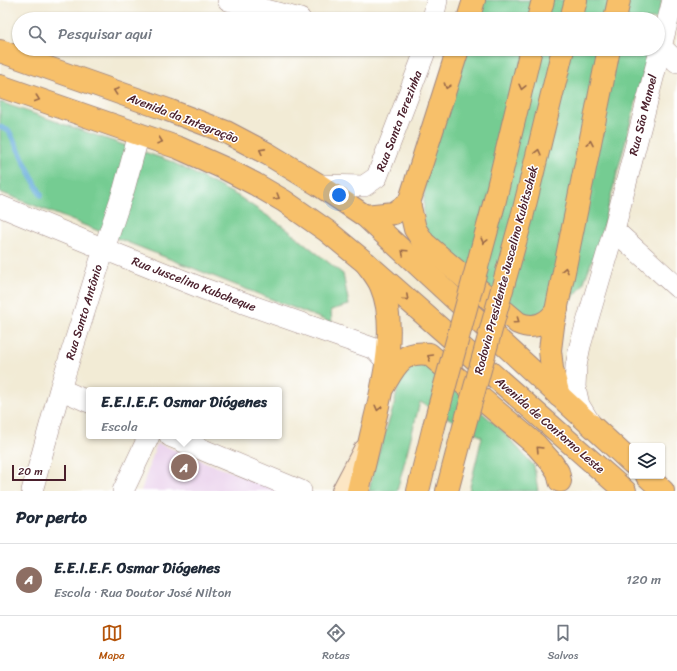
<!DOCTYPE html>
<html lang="pt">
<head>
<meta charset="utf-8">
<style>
	:root { --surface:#fff; --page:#f6f6f7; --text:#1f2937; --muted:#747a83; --line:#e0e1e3; --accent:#b45309 }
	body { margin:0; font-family:Sriracha,sans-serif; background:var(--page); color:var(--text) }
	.controls { position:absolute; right:12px; bottom:12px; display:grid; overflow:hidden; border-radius:4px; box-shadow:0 1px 3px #0004 }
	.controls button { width:36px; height:36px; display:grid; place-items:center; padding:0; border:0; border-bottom:1px solid var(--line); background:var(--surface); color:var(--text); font:20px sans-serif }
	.scale { position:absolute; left:12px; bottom:10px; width:54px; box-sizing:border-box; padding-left:4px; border:2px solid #4a1f2b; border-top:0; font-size:11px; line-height:14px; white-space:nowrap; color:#4a1f2b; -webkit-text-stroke:3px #fff; paint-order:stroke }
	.you { position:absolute; left:339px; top:195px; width:14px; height:14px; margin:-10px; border:3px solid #fff; border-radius:50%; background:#1a73e8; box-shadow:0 0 0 6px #1a73e833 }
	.badge { display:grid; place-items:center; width:26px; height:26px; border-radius:50%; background:var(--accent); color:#fff; font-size:13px; font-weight:700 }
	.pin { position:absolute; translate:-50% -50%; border:2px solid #fff; box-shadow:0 1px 4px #0006 }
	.popup { position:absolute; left:86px; top:387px; width:196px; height:52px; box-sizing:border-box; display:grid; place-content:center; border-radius:4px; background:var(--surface); filter:drop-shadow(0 1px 3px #0005); font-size:13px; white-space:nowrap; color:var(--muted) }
	.popup b { font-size:15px; color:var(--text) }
	.popup::after { content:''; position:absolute; left:50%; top:100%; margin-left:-8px; border:8px solid transparent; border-top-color:var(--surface) }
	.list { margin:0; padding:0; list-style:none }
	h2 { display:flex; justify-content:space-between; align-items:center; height:52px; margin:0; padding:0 16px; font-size:17px }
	h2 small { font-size:13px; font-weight:400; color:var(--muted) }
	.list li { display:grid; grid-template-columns:26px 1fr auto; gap:12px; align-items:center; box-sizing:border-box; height:72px; padding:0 16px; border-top:1px solid var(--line) }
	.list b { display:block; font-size:15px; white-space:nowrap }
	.list p { margin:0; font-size:13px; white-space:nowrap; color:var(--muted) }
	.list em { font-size:13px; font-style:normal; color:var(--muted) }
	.icon { flex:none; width:22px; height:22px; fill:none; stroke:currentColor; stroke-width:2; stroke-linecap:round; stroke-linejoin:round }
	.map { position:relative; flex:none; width:677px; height:491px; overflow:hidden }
	.search { position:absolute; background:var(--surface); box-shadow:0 1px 3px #0004; left:12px; right:12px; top:12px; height:44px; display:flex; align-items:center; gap:10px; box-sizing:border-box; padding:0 14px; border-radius:22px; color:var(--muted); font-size:15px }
	.sheet { height:124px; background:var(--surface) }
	nav { display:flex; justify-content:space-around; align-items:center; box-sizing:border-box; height:56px; border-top:1px solid var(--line); background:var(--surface); font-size:11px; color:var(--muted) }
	nav a { display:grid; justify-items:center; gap:2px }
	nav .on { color:var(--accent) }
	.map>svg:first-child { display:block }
</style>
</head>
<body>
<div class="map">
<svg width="677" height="491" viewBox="0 0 677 491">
	<rect width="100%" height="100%" fill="#fff"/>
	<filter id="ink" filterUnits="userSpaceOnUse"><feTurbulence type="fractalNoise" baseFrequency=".025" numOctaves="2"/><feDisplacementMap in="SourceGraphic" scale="8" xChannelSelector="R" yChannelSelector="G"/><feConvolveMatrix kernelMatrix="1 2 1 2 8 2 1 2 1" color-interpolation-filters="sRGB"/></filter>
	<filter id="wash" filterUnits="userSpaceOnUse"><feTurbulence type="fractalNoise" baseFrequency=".012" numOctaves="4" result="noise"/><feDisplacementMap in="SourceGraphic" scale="16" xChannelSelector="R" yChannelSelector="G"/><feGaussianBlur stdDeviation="0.9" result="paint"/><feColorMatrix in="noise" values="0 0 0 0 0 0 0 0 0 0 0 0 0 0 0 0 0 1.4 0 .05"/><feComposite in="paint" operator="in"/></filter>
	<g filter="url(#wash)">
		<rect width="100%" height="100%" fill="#f2ebd5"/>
		<path fill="#ead1ec" d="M 157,443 L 280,491 L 141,491 Z"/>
		<path fill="#74cc92" stroke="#5f765e" d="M 464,0 L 662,0 L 658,19 L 459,19 Z
			M 452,49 L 650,49 L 598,245 L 582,287 L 568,302 L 519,320 L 451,265 L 423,225 L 426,148 Z
			M 0,102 L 170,161 L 238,196 L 284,227 L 343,274 L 349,305 L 331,310 L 332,323 L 0,192 Z
			M 415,365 L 426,365 L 500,428 L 534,466 L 538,491 L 469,491 L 482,437 L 420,402 L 397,491 L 369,491 L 373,470 L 394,405 L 400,378 L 405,370 Z"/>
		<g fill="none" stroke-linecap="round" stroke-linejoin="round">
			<path stroke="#64abda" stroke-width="5.5" d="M 0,127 L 9,131 L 41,195"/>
		</g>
	</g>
	<g filter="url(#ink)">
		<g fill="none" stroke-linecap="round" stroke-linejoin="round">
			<g stroke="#9e8580" stroke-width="22">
				<path id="street" d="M 228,0 L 300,19
					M 433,19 L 437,0
					M 660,46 L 677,62
					M 319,185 L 364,186 L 377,177 L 426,49
					M 0,206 L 104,249 L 204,289 L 375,349 L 386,361
					M 614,230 L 677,287
					M 60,389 L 89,402
					M 590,423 L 579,405 L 575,387 L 576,366 L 580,346 L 614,230 L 673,0
					M 170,436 L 301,491
					M 32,491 L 60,389 L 104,249 L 124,189 L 139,134
					M 123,491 L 149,436"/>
			</g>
			<g stroke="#9e8580" stroke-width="24">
				<path id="secondary" d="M 343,491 L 364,451"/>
			</g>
			<g stroke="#9e8580" stroke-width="24">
				<path id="primary" d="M 0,51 L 168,110 L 226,132 L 268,154 L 319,185 L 365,216 L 632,463
					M 0,86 L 179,148 L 226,169 L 255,184 L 284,201 L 327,231 L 366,263 L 625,491
					M 647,476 L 663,491"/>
			</g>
			<g stroke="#9e8580" stroke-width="24">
				<path id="highway" d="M 468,19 L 474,0
					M 538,19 L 543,0
					M 571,19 L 576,0
					M 615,19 L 619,0
					M 458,49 L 409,203 L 415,229 L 424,243 L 518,323 C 534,330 549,324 557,309
					M 494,204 L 531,49
					M 365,216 L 394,213 L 409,203
					M 522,217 L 563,49
					M 383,387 C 395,367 401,350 429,354 L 536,445 L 552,463 L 558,472 L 560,481
					M 559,396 L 552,369 L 550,350 L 553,326 L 609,49
					M 358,491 C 362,474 366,457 370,440 C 380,396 400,330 381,286 C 378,278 371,270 366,263
					M 418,491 L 434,426
					M 447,491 L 461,438"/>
			</g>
			<use href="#street" stroke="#fff" stroke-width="21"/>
			<use href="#secondary" stroke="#fce6c4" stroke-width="22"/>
			<use href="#primary" stroke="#f7c06b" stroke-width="22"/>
			<use href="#highway" stroke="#f7c06b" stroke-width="22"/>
			<g stroke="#9e8580" stroke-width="24" stroke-linecap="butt">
				<path id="highway-bridge" d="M 434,426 L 494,204
					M 461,438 L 522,217"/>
			</g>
			<use href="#highway-bridge" stroke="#f7c06b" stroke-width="22"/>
		</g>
		<defs><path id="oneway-chevron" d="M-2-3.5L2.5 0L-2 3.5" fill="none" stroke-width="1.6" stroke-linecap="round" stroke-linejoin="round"/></defs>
		<g stroke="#986748">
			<use href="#oneway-chevron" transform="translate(447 86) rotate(108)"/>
			<use href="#oneway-chevron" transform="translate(522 87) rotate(103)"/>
			<use href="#oneway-chevron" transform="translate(116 91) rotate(-161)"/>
			<use href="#oneway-chevron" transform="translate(37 99) rotate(19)"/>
			<use href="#oneway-chevron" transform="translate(160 141) rotate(19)"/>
			<use href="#oneway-chevron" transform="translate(590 143) rotate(-79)"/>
			<use href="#oneway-chevron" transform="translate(262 151) rotate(-152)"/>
			<use href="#oneway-chevron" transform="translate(538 152) rotate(-76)"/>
			<use href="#oneway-chevron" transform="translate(277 197) rotate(31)"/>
			<use href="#oneway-chevron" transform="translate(484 241) rotate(105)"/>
			<use href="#oneway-chevron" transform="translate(404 252) rotate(-137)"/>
			<use href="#oneway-chevron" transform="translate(565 270) rotate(-79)"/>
			<use href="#oneway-chevron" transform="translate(406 298) rotate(41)"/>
			<use href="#oneway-chevron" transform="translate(517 321) rotate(35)"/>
			<use href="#oneway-chevron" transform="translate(430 357) rotate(-150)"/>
			<use href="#oneway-chevron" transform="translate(378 408) rotate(104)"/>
			<use href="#oneway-chevron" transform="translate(539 449) rotate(-135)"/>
		</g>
	</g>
	<g text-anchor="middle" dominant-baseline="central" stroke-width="3" stroke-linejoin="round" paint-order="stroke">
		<g font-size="12" fill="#4a1f2b" stroke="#fff">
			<text transform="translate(643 115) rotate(-76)">Rua São Manoel</text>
			<text transform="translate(183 118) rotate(21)">Avenida da Integração</text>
			<text transform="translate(399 121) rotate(-69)">Rua Santa Terezinha</text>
			<text transform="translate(506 270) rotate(-75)">Rodovia Presidente Juscelino Kubitschek</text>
			<text transform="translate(194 284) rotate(21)">Rua Juscelino Kubcheque</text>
			<text transform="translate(84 312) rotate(-73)">Rua Santo Antônio</text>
			<text transform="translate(550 425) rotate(41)">Avenida de Contorno Leste</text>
		</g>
	</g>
</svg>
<div class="controls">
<button><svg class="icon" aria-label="layers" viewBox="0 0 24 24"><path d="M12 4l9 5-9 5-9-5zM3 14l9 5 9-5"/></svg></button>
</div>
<div class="scale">20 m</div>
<div class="you"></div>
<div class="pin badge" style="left:184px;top:467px;background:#8d6e63">A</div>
<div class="popup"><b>E.E.I.E.F. Osmar Diógenes</b>Escola</div>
<div class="search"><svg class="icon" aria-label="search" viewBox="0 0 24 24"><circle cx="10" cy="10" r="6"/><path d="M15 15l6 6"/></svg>Pesquisar aqui</div>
</div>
<section class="sheet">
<h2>Por perto<small></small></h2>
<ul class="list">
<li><span class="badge" style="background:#8d6e63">A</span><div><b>E.E.I.E.F. Osmar Diógenes</b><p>Escola · Rua Doutor José Nilton</p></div><em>120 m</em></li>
</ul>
</section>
<nav>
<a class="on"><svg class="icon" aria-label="map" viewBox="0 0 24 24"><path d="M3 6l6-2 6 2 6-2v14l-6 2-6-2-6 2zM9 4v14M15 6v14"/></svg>Mapa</a>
<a><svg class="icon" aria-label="directions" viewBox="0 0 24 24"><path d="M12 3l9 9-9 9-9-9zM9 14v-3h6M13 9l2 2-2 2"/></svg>Rotas</a>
<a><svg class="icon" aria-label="saved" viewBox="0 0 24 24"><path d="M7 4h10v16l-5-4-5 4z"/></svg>Salvos</a>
</nav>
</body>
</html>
